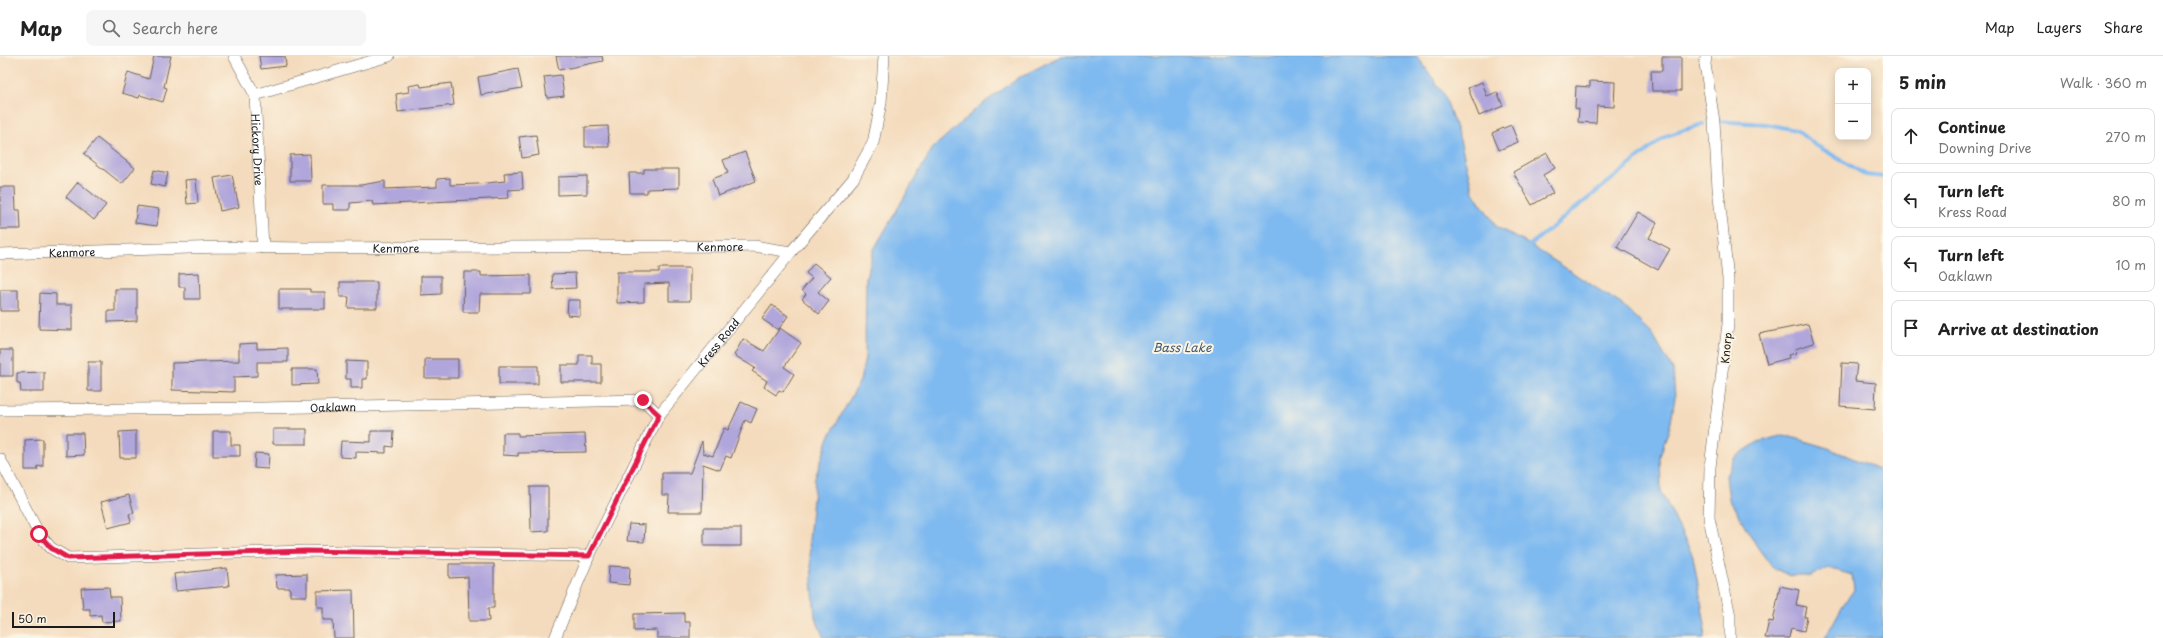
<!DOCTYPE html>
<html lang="en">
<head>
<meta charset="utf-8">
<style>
	:root { --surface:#fff; --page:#f6f6f6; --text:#222; --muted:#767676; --line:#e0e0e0 }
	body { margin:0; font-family:"Playpen Sans",sans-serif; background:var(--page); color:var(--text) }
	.controls { position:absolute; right:12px; top:12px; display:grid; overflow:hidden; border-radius:8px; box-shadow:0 2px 10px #0003 }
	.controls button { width:36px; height:36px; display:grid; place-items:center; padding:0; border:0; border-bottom:1px solid var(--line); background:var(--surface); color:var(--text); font:20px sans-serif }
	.scale { position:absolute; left:12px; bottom:10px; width:103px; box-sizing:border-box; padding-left:4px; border:2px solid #1c1c1c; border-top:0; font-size:11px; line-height:14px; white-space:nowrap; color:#1c1c1c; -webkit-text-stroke:3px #fcf5e5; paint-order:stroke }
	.stop { position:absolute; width:12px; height:12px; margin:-9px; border:3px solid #e11d48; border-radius:50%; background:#fff }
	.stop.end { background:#e11d48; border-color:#fff; box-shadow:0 1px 4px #0008 }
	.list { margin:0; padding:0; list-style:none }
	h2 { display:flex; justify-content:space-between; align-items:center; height:52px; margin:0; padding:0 16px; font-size:17px }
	h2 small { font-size:13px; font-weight:400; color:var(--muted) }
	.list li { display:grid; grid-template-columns:26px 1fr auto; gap:12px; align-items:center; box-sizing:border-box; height:56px; margin:0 8px 8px; padding:0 8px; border:1px solid var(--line); border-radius:8px }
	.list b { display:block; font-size:15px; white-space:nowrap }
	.list p { margin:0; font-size:13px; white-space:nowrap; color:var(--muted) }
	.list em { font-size:13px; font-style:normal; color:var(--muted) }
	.icon { flex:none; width:22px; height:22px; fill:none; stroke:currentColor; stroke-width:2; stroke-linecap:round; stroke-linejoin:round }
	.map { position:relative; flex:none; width:1883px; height:582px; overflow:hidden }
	header { display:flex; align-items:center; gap:24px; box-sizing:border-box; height:56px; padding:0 20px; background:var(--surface); border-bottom:1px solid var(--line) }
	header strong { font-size:19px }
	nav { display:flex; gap:22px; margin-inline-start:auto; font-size:14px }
	.search { width:280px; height:36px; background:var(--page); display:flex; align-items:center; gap:10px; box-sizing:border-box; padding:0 14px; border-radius:8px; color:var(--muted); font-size:15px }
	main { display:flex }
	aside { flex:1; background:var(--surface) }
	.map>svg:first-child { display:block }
</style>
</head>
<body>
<header>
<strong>Map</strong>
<div class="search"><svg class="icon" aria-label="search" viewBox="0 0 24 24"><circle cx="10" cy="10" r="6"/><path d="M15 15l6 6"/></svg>Search here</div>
<nav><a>Map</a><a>Layers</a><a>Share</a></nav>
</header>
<main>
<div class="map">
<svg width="1883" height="582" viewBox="0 0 1883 582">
	<rect width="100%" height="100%" fill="#fcf5e5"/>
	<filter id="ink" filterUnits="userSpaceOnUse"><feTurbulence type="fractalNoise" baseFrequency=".025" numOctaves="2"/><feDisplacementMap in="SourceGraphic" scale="8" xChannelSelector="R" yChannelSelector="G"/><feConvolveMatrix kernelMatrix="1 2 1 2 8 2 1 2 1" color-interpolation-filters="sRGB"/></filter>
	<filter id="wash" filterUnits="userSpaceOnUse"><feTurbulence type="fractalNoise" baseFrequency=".012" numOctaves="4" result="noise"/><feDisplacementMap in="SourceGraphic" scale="16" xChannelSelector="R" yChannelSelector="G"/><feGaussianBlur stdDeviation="0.9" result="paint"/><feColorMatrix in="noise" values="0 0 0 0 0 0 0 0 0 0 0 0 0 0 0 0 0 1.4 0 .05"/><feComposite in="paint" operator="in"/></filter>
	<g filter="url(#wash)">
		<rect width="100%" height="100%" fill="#f4dbbd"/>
		<path fill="#7eb9f0" stroke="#4d6a86" d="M 1061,0 L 1417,0 L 1444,38 L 1460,84 L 1473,136 L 1497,171 L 1530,189 L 1624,250 L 1652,278 L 1673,314 L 1675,342 L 1670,370 L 1660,400 L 1661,435 L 1693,500 L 1705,568 L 1704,582 L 824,582 L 815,561 L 809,485 L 815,422 L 829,381 L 860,325 L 865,302 L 866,222 L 874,193 L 933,92 L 977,52 L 1020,21 Z
			M 1784,379 L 1828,392 L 1883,415 L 1883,582 L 1825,582 L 1843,549 L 1854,534 L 1852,519 L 1829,512 L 1810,520 L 1791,520 L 1773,512 L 1758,492 L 1729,443 L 1726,420 L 1735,401 L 1758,386 Z"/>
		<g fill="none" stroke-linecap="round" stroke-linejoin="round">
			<path stroke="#7eb9f0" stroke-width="4" d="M 1715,65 L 1766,68 L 1796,74 L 1814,88 L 1866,119 L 1883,121
				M 1528,193 L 1530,189 L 1666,80 L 1703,68"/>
		</g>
		<g id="blocks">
			<path fill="#b0a6db" d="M 154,0 L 171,0 L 164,31 L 167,32 L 163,46 L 140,39 L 139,42 L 122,37 L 128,16 L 149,23 Z
				M 259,0 L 285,0 L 286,10 L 261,13 Z
				M 556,0 L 602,0 L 603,5 L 559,14 Z
				M 1662,1 L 1681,1 L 1681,35 L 1652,35 L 1651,15 L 1662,15 Z
				M 518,13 L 522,32 L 481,39 L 478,21 Z
				M 561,19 L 564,40 L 547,42 L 544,21 Z
				M 1590,25 L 1615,26 L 1614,51 L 1597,50 L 1596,67 L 1578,66 L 1579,53 L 1575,52 L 1576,30 L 1590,31 Z
				M 1482,26 L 1487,40 L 1497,36 L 1503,50 L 1479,60 L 1468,32 Z
				M 451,27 L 454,49 L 398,56 L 396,38 L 409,36 L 408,30 L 420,28 L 421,31 Z
				M 1511,69 L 1518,86 L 1499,94 L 1492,77 Z
				M 608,70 L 609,91 L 585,91 L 585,71 Z
				M 536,79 L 539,99 L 522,102 L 519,81 Z
				M 97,82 L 135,112 L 122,128 L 84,98 Z
				M 745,96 L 756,125 L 718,140 L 712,123 L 728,117 L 723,104 Z
				M 1547,97 L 1555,112 L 1543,119 L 1553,137 L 1532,149 L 1513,116 Z
				M 310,98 L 311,125 L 290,125 L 290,99 Z
				M 644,113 L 679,113 L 679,132 L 647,133 L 647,137 L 630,137 L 629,117 L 644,117 Z
				M 154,114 L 168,117 L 165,131 L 151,128 Z
				M 522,116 L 523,133 L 508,134 L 509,142 L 373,149 L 372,145 L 350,147 L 350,154 L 333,154 L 333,148 L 323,148 L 323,129 L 361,129 L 385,125 L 385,133 L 437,131 L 437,123 L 450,122 L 450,129 L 478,128 L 505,125 L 504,117 Z
				M 232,119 L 239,151 L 220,155 L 214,122 Z
				M 587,120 L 587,138 L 558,139 L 558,121 Z
				M 196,123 L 198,147 L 187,148 L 185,124 Z
				M 78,126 L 106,149 L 94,164 L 66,141 Z
				M 0,131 L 15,131 L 16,154 L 20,154 L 21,173 L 0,173 Z
				M 137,150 L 159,153 L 157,170 L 135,167 Z
				M 1638,156 L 1657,167 L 1649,182 L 1670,193 L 1658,214 L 1617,191 Z
				M 814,207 L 831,221 L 818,236 L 829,245 L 819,258 L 802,243 L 806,238 L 802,234 L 812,222 L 806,217 Z
				M 659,212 L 690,212 L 690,245 L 669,245 L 669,227 L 644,228 L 644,246 L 617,247 L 617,216 L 659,216 Z
				M 464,216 L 481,216 L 481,220 L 531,219 L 531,238 L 480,238 L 479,256 L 463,256 Z
				M 199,217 L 200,243 L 185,243 L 185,231 L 179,231 L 179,218 Z
				M 575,217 L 576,232 L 553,233 L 552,218 Z
				M 421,220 L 441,220 L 441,238 L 421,239 Z
				M 340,226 L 377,226 L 377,252 L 348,252 L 349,241 L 340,241 Z
				M 115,233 L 137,233 L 137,265 L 108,266 L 108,255 L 115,255 Z
				M 279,233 L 310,233 L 310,236 L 325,236 L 325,253 L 279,253 Z
				M 0,234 L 18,234 L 18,255 L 0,255 Z
				M 40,237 L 56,238 L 56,249 L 72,249 L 72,274 L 39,273 Z
				M 568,244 L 580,244 L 580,260 L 567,259 Z
				M 772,249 L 788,260 L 778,274 L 762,263 Z
				M 1808,268 L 1814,287 L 1795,293 L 1796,297 L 1788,299 L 1789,302 L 1767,308 L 1759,278 Z
				M 780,272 L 801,287 L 784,311 L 794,318 L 783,336 L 779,334 L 776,339 L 764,331 L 767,325 L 752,315 L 755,312 L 734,299 L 743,283 L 764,295 Z
				M 257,287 L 257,293 L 288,292 L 288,306 L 257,306 L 257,320 L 234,321 L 234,336 L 172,334 L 172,307 L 239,305 L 239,288 Z
				M 0,294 L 13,294 L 13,320 L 0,320 Z
				M 579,299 L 592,299 L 592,308 L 601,308 L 601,326 L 561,326 L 561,309 L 579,309 Z
				M 425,303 L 458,303 L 458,322 L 425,322 Z
				M 346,305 L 367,306 L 367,323 L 362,323 L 362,332 L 351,332 L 351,323 L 346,323 Z
				M 88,306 L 101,306 L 101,335 L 88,335 Z
				M 1842,307 L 1857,308 L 1855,325 L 1876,327 L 1875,353 L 1840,350 Z
				M 499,310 L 538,310 L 538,328 L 499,328 Z
				M 292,313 L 317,313 L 318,328 L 292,329 Z
				M 44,316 L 44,336 L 21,336 L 20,327 L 17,327 L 17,317 Z
				M 741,346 L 757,353 L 751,367 L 745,364 L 731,402 L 726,400 L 720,414 L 703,408 L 702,456 L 668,456 L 669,439 L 662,439 L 662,417 L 690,417 L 702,385 L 703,397 L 713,400 L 724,372 L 728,374 Z
				M 273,373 L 307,373 L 307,388 L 273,388 Z
				M 136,375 L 136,402 L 120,402 L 119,376 Z
				M 213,375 L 231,375 L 231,389 L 240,389 L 240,400 L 213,400 Z
				M 371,375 L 394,375 L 393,391 L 386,390 L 386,397 L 356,396 L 356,402 L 340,401 L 341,385 L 371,386 Z
				M 66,377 L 83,377 L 84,399 L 66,400 Z
				M 503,377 L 518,377 L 518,380 L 585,378 L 586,396 L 518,397 L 518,400 L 503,399 Z
				M 43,383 L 43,411 L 37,410 L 38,414 L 25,414 L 25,384 Z
				M 255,397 L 269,398 L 268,413 L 254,412 Z
				M 530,431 L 548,431 L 548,475 L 531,476 Z
				M 129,439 L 134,457 L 129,458 L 131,466 L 108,472 L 101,446 Z
				M 629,468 L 645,469 L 644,486 L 627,485 Z
				M 704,472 L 741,472 L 741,490 L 704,490 Z
				M 449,508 L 494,508 L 494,552 L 488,552 L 489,565 L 469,565 L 468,521 L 449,522 Z
				M 609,510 L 630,511 L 629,529 L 608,527 Z
				M 227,512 L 229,530 L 176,535 L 174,518 Z
				M 307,518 L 307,540 L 290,540 L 290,532 L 277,532 L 276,519 Z
				M 1780,530 L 1799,534 L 1796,549 L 1806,551 L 1804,561 L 1807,561 L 1804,575 L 1791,572 L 1789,582 L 1765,582 L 1769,565 L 1773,566 Z
				M 109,531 L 110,541 L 120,541 L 121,565 L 102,566 L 101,559 L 90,560 L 90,553 L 83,553 L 81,532 Z
				M 353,534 L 354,582 L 334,582 L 333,564 L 323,564 L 323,551 L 317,551 L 317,535 Z
				M 684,557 L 684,566 L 690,566 L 690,582 L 657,582 L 657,574 L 634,575 L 634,558 Z"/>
		</g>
	</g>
	<g filter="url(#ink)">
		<use href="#blocks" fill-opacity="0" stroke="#685f54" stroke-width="1"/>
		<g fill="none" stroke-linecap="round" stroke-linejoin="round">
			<g stroke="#685f54" stroke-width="12">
				<g id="minor">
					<path id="s1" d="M 234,0 L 255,39 L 263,192"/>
					<path d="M 1706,0 L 1705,8 L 1714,65 L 1718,132 L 1728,223 L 1728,268 L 1710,411 L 1709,462 L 1730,560 L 1730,582"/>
					<path d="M 255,39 L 389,0"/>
					<path id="s2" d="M 0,198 L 222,191 L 306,192 L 754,190 L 791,196"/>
					<path id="s3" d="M 0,354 L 263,352 L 643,344 L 659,359"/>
					<path d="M 0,403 L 39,478 L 51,492 L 68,502 L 305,495 L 589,500"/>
					<path id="s4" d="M 555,582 L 589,500 L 659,359 L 791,196 L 853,123 L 873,87 L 881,47 L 884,0"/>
				</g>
			</g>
			<use href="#minor" stroke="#fff" stroke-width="11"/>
		</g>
	</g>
	<g fill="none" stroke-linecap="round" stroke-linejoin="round" filter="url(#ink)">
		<path stroke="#e11d48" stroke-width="5" d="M 39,478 L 51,492 L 68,502 L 306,495 L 589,500 L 659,359 L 643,344"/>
	</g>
	<g text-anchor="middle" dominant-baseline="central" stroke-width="4" stroke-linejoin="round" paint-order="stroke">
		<g font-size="11" fill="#1c1c1c" stroke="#fcf5e5">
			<text stroke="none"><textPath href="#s1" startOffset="99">Hickory Drive</textPath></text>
			<text stroke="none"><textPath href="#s2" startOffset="720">Kenmore</textPath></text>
			<text stroke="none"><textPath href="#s2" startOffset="396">Kenmore</textPath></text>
			<text stroke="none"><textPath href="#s2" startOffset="72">Kenmore</textPath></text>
			<text stroke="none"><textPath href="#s4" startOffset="340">Kress Road</textPath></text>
			<text transform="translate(1726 292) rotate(-85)">Knorp</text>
			<text stroke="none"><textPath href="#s3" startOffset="333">Oaklawn</textPath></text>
		</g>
		<g font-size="12" font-style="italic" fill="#435b71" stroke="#fcf5e5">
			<text x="1182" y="291">Bass Lake</text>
		</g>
	</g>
</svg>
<div class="controls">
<button>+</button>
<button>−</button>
</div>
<div class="scale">50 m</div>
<div class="stop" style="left:39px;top:478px"></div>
<div class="stop end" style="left:643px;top:344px"></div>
</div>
<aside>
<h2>5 min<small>Walk · 360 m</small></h2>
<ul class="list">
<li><svg class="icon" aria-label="ahead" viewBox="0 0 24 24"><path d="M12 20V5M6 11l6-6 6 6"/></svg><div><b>Continue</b><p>Downing Drive</p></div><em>270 m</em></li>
<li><svg class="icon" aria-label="left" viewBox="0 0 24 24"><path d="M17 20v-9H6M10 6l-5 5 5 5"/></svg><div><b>Turn left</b><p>Kress Road</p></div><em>80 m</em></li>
<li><svg class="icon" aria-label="left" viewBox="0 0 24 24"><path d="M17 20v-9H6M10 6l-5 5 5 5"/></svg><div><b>Turn left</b><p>Oaklawn</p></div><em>10 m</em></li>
<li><svg class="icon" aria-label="arrive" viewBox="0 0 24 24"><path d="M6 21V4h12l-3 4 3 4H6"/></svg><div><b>Arrive at destination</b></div></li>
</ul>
</aside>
</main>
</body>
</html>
